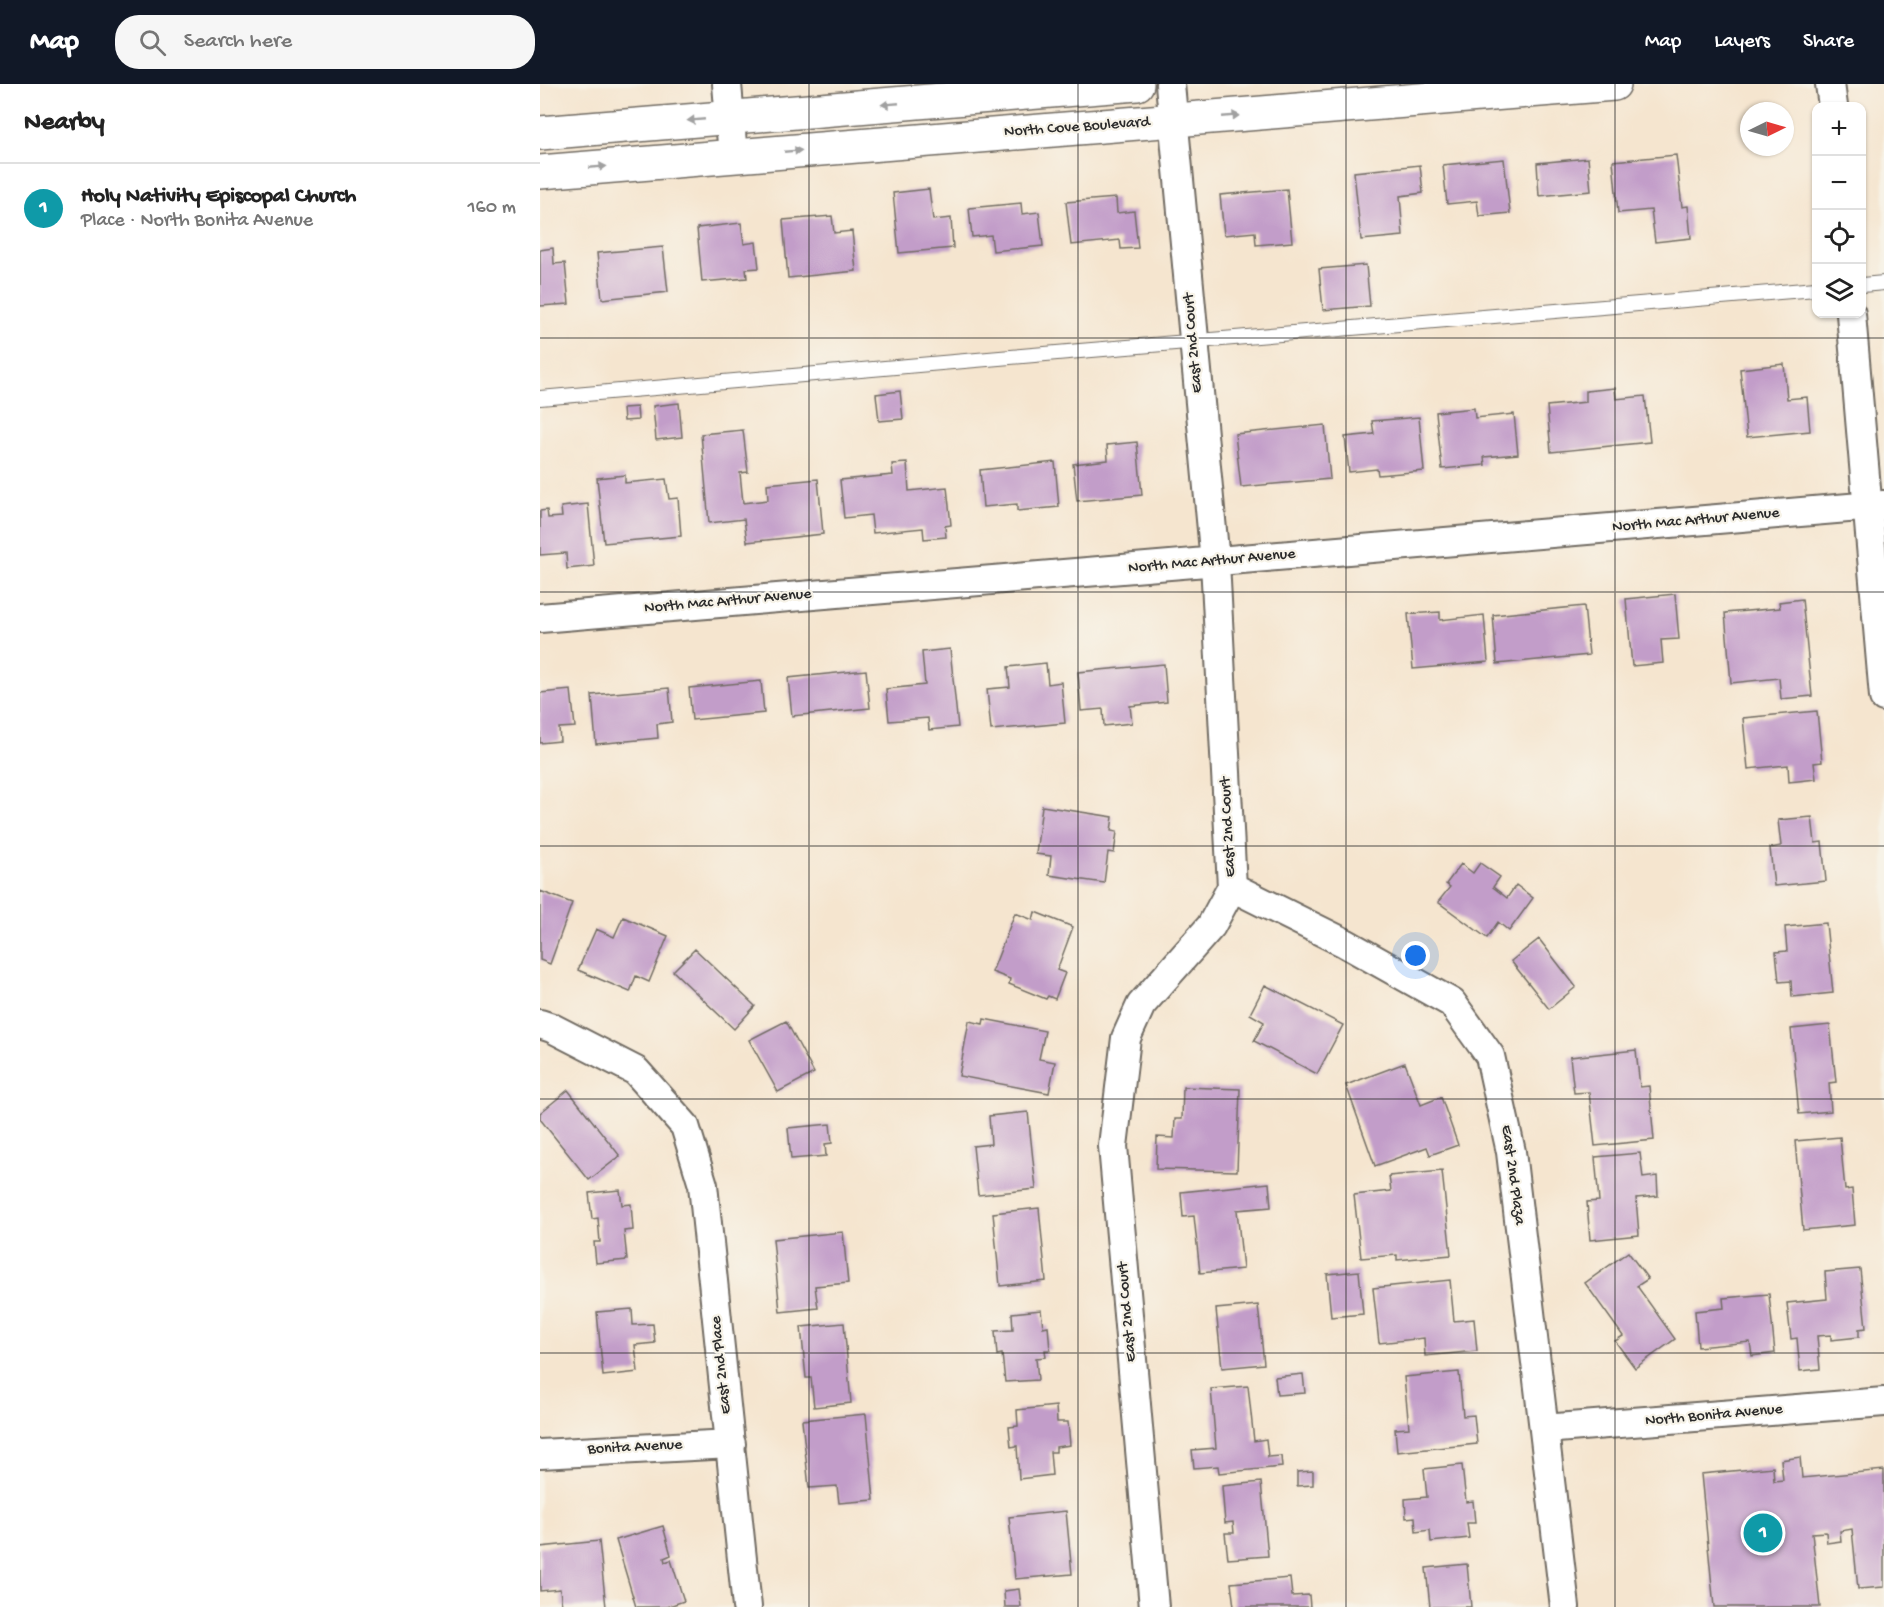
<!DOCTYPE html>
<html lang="en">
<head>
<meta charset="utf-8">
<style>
	:root { --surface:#fff; --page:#f6f6f6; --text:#222; --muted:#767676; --line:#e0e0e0; --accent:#111827 }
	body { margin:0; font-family:"Gochi Hand",sans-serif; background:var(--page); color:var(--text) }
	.controls { position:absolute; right:18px; top:18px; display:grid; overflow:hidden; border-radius:12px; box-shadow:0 2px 4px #0004 }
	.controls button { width:54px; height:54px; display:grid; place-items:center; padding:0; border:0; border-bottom:2px solid var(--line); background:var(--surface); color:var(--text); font:30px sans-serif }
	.compass { position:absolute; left:1200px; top:18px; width:54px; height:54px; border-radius:50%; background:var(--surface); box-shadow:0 2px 4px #0004; rotate:85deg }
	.you { position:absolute; left:876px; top:872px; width:21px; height:21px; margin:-15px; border:4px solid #fff; border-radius:50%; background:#1a73e8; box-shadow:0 0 0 9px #1a73e833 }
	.badge { display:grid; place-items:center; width:39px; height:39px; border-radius:50%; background:var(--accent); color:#fff; font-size:20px; font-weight:700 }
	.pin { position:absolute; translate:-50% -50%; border:3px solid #fff; box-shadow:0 2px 6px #0006 }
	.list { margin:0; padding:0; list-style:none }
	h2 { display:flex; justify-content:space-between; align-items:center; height:78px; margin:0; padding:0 24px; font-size:26px }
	h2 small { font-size:20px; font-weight:400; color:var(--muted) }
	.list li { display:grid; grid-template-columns:39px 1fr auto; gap:18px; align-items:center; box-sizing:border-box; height:90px; padding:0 24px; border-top:2px solid var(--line) }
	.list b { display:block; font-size:22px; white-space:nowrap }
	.list p { margin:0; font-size:20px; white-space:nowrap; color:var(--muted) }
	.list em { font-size:20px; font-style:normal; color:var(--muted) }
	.icon { flex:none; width:33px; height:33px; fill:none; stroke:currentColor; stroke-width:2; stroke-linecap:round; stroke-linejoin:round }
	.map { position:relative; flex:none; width:1344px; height:1523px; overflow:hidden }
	header { display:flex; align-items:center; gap:36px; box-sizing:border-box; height:84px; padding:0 30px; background:var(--accent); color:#fff }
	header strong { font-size:28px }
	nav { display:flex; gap:33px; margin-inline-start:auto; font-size:21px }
	.search { width:420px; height:54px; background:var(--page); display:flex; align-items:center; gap:15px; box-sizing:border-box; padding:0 21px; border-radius:24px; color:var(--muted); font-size:22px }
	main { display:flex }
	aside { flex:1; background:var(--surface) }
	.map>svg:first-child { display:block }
</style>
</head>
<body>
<header>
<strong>Map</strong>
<div class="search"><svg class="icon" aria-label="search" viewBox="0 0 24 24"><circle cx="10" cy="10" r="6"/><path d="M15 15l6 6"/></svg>Search here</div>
<nav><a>Map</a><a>Layers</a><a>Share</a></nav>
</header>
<main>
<aside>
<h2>Nearby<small></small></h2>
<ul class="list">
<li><span class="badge" style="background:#0f9aa8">1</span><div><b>Holy Nativity Episcopal Church</b><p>Place · North Bonita Avenue</p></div><em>160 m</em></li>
</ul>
</aside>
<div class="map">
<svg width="1344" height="1523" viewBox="0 0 1344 1523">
	<rect width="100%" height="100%" fill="#f7f3e8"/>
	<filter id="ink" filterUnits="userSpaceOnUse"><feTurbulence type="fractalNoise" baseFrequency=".0167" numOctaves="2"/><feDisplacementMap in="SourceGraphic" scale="12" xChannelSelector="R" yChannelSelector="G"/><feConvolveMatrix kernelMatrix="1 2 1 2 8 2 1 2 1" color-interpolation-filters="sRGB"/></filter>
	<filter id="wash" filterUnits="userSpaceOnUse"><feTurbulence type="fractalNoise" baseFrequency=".008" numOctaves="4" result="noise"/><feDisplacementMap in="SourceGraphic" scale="24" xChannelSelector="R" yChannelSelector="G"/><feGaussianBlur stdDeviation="1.35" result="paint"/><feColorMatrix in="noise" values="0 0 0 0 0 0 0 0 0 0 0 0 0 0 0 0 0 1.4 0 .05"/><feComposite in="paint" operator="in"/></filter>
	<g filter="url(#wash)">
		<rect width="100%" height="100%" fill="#f5e5cf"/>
		<g id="blocks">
			<path fill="#c29dc9" d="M 1136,71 L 1142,123 L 1148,122 L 1151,154 L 1115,158 L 1111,126 L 1078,129 L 1073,77 Z
				M 1048,74 L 1051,107 L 999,112 L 997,79 Z
				M 964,75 L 970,129 L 939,132 L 937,117 L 907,120 L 903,81 Z
				M 880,81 L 883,109 L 860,112 L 863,152 L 821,156 L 814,88 Z
				M 389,105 L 393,136 L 411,134 L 413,164 L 359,169 L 353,109 Z
				M 747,105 L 752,158 L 716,161 L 715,148 L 684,151 L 680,111 Z
				M 576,114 L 577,129 L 594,127 L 598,164 L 581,165 L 580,156 L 531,161 L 526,118 Z
				M 481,119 L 482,130 L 499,128 L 503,162 L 453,167 L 451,151 L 432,153 L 429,124 Z
				M 292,132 L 294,149 L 312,147 L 316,187 L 248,194 L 243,136 Z
				M 201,139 L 204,160 L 216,158 L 219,184 L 206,185 L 207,194 L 162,198 L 157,144 Z
				M 123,163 L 128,208 L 62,215 L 57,169 Z
				M 13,164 L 14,180 L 25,179 L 29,220 L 0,222 L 0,166 Z
				M 826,181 L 830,222 L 783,226 L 779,185 Z
				M 1244,280 L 1247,315 L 1267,313 L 1270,347 L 1207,353 L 1200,285 Z
				M 1075,304 L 1076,315 L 1105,312 L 1110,358 L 1011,368 L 1007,322 L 1046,318 L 1046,307 Z
				M 360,307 L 363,335 L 339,337 L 336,310 Z
				M 139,319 L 142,353 L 116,356 L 113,322 Z
				M 97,323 L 98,336 L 84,337 L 83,324 Z
				M 934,324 L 935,334 L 974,330 L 978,370 L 944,373 L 945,381 L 902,385 L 896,328 Z
				M 879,333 L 884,387 L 838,391 L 837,385 L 809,388 L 805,353 L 834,350 L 832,337 Z
				M 785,341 L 790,395 L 701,403 L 695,350 Z
				M 203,346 L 208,388 L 200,389 L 203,419 L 228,416 L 227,400 L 278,395 L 283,450 L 207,458 L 204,435 L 169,439 L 161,350 Z
				M 597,358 L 602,411 L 537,417 L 533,380 L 568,376 L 567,361 Z
				M 515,378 L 519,423 L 477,427 L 477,420 L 443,423 L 440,386 Z
				M 367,379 L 369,407 L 407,403 L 411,441 L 405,442 L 406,453 L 384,455 L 383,444 L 333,449 L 331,431 L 304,434 L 300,396 L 353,391 L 352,380 Z
				M 85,391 L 85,399 L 126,395 L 129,415 L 138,414 L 141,452 L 64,459 L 57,394 Z
				M 48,420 L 54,482 L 27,485 L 26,469 L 0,471 L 0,427 L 7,426 L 8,434 L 22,433 L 21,423 Z
				M 1135,510 L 1139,555 L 1121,556 L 1123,579 L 1092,582 L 1086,515 Z
				M 1262,515 L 1272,612 L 1241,615 L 1239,594 L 1191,599 L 1185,529 L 1240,524 L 1239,518 Z
				M 1044,522 L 1049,571 L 957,580 L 953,531 Z
				M 900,528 L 900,536 L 944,531 L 948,578 L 873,585 L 868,530 Z
				M 410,565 L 418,643 L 389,646 L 388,634 L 349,637 L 346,605 L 385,601 L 382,568 Z
				M 506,579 L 508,600 L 521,598 L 525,639 L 451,646 L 447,605 L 470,603 L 468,583 Z
				M 624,580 L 627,618 L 590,622 L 592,639 L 564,642 L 563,625 L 541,627 L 538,588 Z
				M 326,586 L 330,624 L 252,632 L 248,594 Z
				M 221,597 L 224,629 L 152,636 L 149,604 Z
				M 129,604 L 132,638 L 117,640 L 118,654 L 56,660 L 52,611 Z
				M 31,606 L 35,643 L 19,644 L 20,657 L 0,659 L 0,609 Z
				M 1277,627 L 1282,678 L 1274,679 L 1276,695 L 1249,698 L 1248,681 L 1208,685 L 1203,634 Z
				M 502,722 L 573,733 L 571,747 L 577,748 L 574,769 L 568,768 L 564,799 L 509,791 L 511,772 L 496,770 Z
				M 1272,733 L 1275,759 L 1282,758 L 1286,797 L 1234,802 L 1230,764 L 1241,762 L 1238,736 Z
				M 940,779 L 960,793 L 953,803 L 967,814 L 976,801 L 993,814 L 969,847 L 958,838 L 947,854 L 898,818 L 910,803 L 906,800 L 921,780 L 933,789 Z
				M 0,807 L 32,819 L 10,880 L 0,876 Z
				M 495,828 L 533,843 L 517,886 L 525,889 L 515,915 L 508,912 L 506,915 L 469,900 L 470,895 L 452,888 L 475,829 L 493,836 Z
				M 83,833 L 128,852 L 109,898 L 96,892 L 90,908 L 38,886 L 56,845 L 74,853 Z
				M 1286,839 L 1293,909 L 1252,913 L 1251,897 L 1239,898 L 1236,868 L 1247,867 L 1245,843 Z
				M 999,855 L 1036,903 L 1009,925 L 971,877 Z
				M 155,865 L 215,922 L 194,945 L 133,887 Z
				M 725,901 L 803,941 L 777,990 L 714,957 L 724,938 L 710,930 Z
				M 444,935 L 505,947 L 499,975 L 515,978 L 509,1009 L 419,992 L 429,937 L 443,940 Z
				M 246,937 L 274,989 L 238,1008 L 209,956 Z
				M 1290,941 L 1296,998 L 1289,999 L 1291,1027 L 1259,1030 L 1251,945 Z
				M 1096,966 L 1100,1003 L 1109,1002 L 1114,1056 L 1055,1062 L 1049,1008 L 1034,1009 L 1030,973 Z
				M 865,979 L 881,1021 L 901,1013 L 918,1061 L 890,1071 L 887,1063 L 835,1082 L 806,1001 Z
				M 643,1003 L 700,1005 L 697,1087 L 616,1085 L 617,1053 L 634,1054 L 635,1035 L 642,1035 Z
				M 28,1006 L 80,1072 L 49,1096 L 0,1035 L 0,1029 Z
				M 488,1028 L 496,1105 L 438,1111 L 433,1062 L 451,1060 L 449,1032 Z
				M 290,1040 L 292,1059 L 285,1060 L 286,1072 L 251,1075 L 248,1044 Z
				M 1300,1053 L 1305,1106 L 1312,1105 L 1315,1141 L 1263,1146 L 1255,1057 Z
				M 1100,1069 L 1103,1094 L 1117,1092 L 1118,1112 L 1096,1114 L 1099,1151 L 1050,1156 L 1047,1118 L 1059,1117 L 1055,1073 Z
				M 902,1087 L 911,1171 L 857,1176 L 857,1171 L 821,1174 L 814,1111 L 851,1107 L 849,1092 Z
				M 729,1099 L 731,1123 L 697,1126 L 703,1185 L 660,1189 L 654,1132 L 643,1133 L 641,1108 Z
				M 80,1106 L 82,1121 L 91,1120 L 93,1146 L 84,1147 L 87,1176 L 56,1179 L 54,1158 L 60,1158 L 58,1134 L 52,1135 L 49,1109 Z
				M 499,1124 L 506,1197 L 460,1202 L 453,1129 Z
				M 303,1148 L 308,1199 L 275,1202 L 278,1224 L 240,1228 L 233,1155 Z
				M 1088,1168 L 1108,1195 L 1097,1202 L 1135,1255 L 1095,1284 L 1075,1257 L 1083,1252 L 1045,1199 Z
				M 1320,1185 L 1326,1244 L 1319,1245 L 1319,1253 L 1291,1256 L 1291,1251 L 1277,1252 L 1280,1285 L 1260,1287 L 1257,1254 L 1251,1255 L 1247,1219 L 1287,1215 L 1285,1188 Z
				M 819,1187 L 823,1230 L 791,1233 L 787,1190 Z
				M 910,1196 L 914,1237 L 934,1235 L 937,1267 L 885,1272 L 884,1254 L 839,1259 L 833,1204 Z
				M 1229,1210 L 1235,1269 L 1212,1272 L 1210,1258 L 1158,1263 L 1155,1227 L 1184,1224 L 1183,1214 Z
				M 718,1221 L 724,1280 L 682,1284 L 676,1225 Z
				M 92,1225 L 93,1241 L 113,1240 L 115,1259 L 95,1261 L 98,1288 L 63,1292 L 57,1228 Z
				M 501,1226 L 503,1243 L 508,1242 L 510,1266 L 505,1266 L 506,1273 L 496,1274 L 498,1296 L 465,1298 L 462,1270 L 457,1271 L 455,1247 L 473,1246 L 472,1229 Z
				M 304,1239 L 311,1319 L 274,1323 L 271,1294 L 266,1294 L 261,1243 Z
				M 919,1288 L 923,1332 L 934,1331 L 937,1360 L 857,1368 L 855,1345 L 869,1344 L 864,1293 Z
				M 763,1290 L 765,1309 L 737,1311 L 735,1293 Z
				M 708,1302 L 714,1357 L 726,1355 L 728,1373 L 741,1372 L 742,1383 L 679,1389 L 678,1382 L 654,1384 L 652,1366 L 676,1364 L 671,1305 Z
				M 516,1322 L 517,1338 L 528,1338 L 530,1361 L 516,1363 L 516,1368 L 510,1368 L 512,1391 L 479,1395 L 477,1362 L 471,1363 L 469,1343 L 478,1342 L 477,1326 Z
				M 326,1330 L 334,1416 L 299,1419 L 297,1402 L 269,1404 L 262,1336 Z
				M 1260,1373 L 1262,1394 L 1344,1386 L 1344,1503 L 1318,1505 L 1312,1445 L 1300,1447 L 1301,1457 L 1287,1459 L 1286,1448 L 1272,1449 L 1280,1523 L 1174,1523 L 1161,1390 L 1233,1383 L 1234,1397 L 1243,1396 L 1241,1376 Z
				M 922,1381 L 926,1418 L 933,1417 L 935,1439 L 927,1439 L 929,1454 L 891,1458 L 890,1446 L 876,1448 L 875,1433 L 866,1434 L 865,1415 L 887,1413 L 884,1385 Z
				M 773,1387 L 773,1401 L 757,1402 L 757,1388 Z
				M 721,1398 L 728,1472 L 688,1475 L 685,1449 L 694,1449 L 693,1438 L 685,1439 L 682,1402 Z
				M 526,1427 L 532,1490 L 475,1495 L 469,1433 Z
				M 123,1442 L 131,1471 L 124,1474 L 125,1478 L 131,1476 L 144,1517 L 126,1523 L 96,1523 L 76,1456 Z
				M 59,1457 L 66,1523 L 22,1523 L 20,1505 L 0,1507 L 0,1463 Z
				M 927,1480 L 931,1523 L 890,1523 L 886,1484 Z
				M 750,1494 L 752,1512 L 769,1511 L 770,1523 L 694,1523 L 691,1499 Z
				M 479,1505 L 481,1523 L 465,1523 L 464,1507 Z"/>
		</g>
	</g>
	<g filter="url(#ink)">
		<use href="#blocks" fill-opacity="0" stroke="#726c64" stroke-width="1.5"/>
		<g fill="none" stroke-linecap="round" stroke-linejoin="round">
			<g stroke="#726c64" stroke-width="16">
				<path id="service" d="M 1322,201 L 1344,199
					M 0,314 C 425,275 851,242 1276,205"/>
			</g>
			<g stroke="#726c64" stroke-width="32">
				<path id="minor" d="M 187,0 L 193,72
					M 1290,0 L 1293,22
					M 1311,230 L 1344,613
					M 0,534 L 1344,421
					M 692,803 L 805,859 L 912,919 L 950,972 L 971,1068 L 1025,1523
					M 0,940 L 12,944 L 96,987 L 145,1042 L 163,1101 L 207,1523
					M 1004,1345 L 1344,1318
					M 0,1370 L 191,1360
					M 614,1523 L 573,1062 L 586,954 L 601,921 L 671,842 L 692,803 L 675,478 L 630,0"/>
			</g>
			<g stroke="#726c64" stroke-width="36">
				<path id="tertiary" d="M 0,49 L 597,0
					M 0,88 L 1074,0"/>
			</g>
			<use href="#service" stroke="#fff" stroke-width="14"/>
			<use href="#minor" stroke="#fff" stroke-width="28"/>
			<use href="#tertiary" stroke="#fff" stroke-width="33"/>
		</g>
		<defs><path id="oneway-solid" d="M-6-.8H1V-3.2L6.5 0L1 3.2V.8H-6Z" transform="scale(1.5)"/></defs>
		<g fill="#a0a0a0">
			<use href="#oneway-solid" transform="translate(350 20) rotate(175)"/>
			<use href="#oneway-solid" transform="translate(691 32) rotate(-5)"/>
			<use href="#oneway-solid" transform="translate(156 36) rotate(175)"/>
			<use href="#oneway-solid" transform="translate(253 67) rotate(-5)"/>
			<use href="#oneway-solid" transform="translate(58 83) rotate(-5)"/>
		</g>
	</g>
	<path fill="none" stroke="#2b2b2b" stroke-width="1.5" stroke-opacity="0.55" d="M 269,0 L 269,1523M 538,0 L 538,1523M 806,0 L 806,1523M 1075,0 L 1075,1523M 0,254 L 1344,254M 0,508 L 1344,508M 0,762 L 1344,762M 0,1015 L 1344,1015M 0,1269 L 1344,1269"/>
	<g text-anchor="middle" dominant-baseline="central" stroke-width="4.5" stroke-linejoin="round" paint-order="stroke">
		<g font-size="16" fill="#2b2b2b" stroke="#f7f3e8">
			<text transform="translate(537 44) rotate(-4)">North Cove Boulevard</text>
			<text transform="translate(654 259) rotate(-95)">East 2nd Court</text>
			<text transform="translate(1156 437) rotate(-5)">North Mac Arthur Avenue</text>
			<text transform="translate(672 478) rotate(-5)">North Mac Arthur Avenue</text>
			<text transform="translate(188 518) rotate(-5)">North Mac Arthur Avenue</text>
			<text transform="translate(689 743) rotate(-93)">East 2nd Court</text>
			<text transform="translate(972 1091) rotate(82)">East 2nd Plaza</text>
			<text transform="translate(588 1228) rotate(-95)">East 2nd Court</text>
			<text transform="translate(182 1281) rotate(-96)">East 2nd Place</text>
			<text transform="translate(1174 1332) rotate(-5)">North Bonita Avenue</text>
			<text transform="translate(95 1364) rotate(-3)">Bonita Avenue</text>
		</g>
	</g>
</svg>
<div class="controls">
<button>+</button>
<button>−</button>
<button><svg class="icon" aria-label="locate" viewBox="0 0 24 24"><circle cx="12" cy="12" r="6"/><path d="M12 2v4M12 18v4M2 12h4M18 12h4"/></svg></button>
<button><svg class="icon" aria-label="layers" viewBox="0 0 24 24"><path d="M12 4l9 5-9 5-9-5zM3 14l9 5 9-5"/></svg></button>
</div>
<svg class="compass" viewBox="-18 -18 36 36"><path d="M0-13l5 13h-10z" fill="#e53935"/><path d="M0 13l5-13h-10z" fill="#767676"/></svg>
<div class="you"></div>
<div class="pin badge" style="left:1223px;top:1449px;background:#0f9aa8">1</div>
</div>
</main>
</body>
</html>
